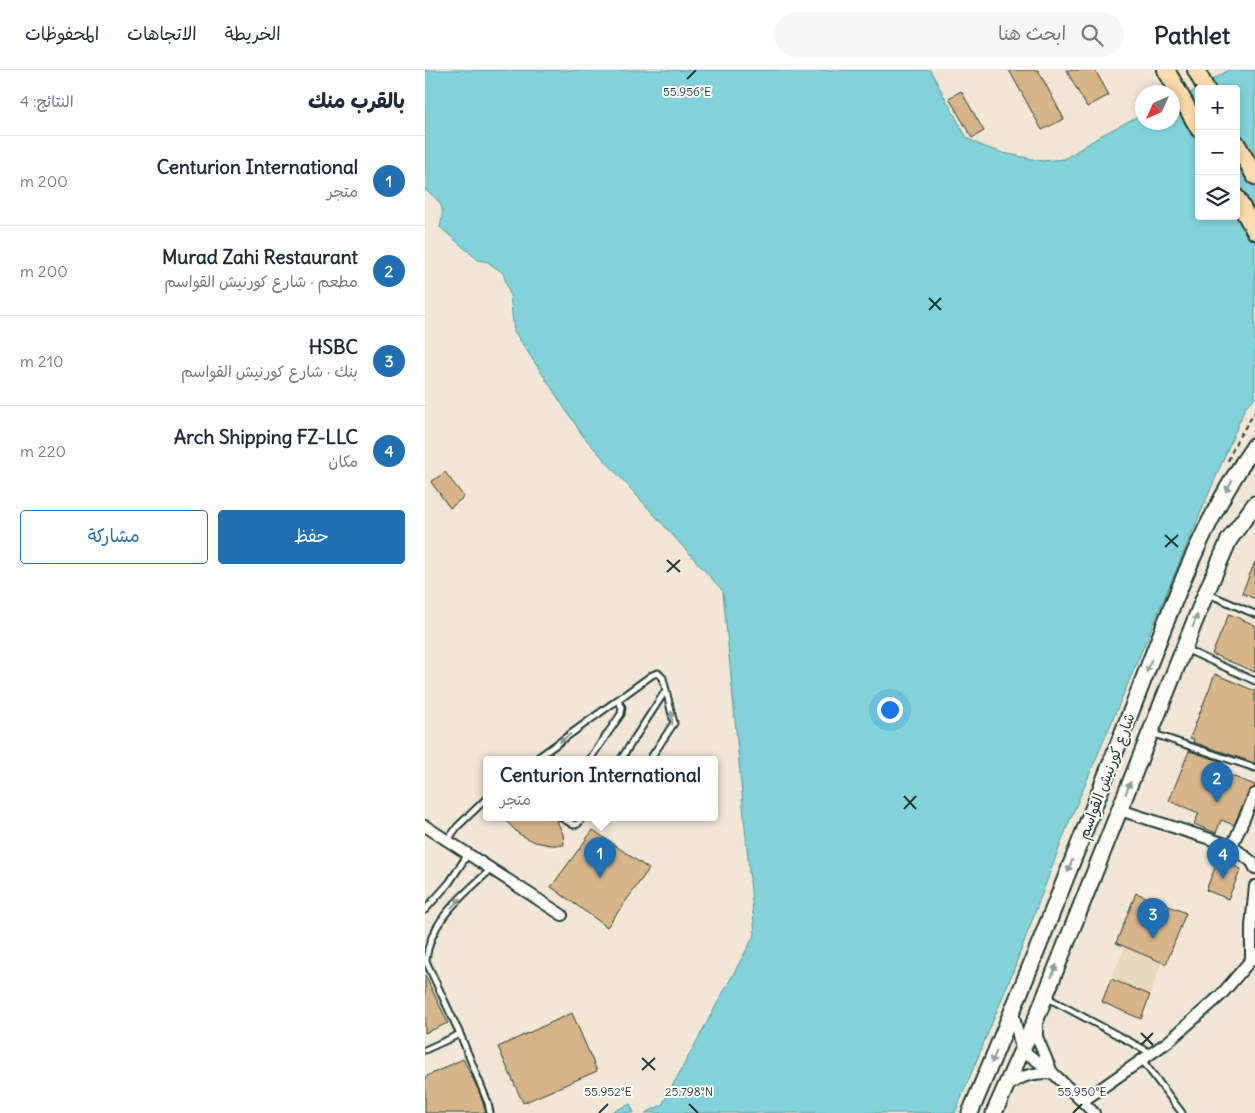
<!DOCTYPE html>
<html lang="ar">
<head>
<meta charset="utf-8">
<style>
	:root { --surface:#fff; --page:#f6f6f7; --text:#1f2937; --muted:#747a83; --line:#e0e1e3; --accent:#1f6fb2 }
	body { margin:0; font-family:Delius,"Playpen Sans Arabic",sans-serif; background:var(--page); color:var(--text); direction:rtl }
	.controls { position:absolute; right:15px; top:15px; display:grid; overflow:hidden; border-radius:5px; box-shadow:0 2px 8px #0003 }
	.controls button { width:45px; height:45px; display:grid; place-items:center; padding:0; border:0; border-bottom:1px solid var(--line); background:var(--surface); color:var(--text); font:25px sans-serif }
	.compass { position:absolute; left:710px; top:15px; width:45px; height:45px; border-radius:50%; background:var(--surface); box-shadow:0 2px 8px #0003; rotate:225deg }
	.you { position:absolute; left:464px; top:639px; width:18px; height:18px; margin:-12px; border:4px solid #fff; border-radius:50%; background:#1a73e8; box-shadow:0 0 0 8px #1a73e833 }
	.badge { display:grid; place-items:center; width:32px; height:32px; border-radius:50%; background:var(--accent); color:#fff; font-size:16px; font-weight:700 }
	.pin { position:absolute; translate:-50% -41px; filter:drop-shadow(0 1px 2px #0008) }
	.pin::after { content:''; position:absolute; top:26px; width:18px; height:15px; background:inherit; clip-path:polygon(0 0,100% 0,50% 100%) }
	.popup { position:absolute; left:58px; top:686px; width:235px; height:65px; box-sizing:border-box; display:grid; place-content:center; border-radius:5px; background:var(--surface); filter:drop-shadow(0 1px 4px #0005); font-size:16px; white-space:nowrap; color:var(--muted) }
	.popup b { font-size:19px; color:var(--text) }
	.popup::after { content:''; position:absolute; left:50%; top:100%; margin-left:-10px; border:10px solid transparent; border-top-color:var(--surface) }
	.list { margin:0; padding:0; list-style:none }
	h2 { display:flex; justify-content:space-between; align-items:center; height:65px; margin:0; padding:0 20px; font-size:21px }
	h2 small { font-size:16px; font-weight:400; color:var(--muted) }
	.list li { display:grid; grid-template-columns:32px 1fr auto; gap:15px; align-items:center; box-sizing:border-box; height:90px; padding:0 20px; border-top:1px solid var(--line) }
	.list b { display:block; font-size:19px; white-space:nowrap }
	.list p { margin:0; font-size:16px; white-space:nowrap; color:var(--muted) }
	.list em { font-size:16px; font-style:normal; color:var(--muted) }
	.actions { display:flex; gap:10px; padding:15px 20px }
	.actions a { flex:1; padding:11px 0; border:1px solid var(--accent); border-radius:5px; text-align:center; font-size:18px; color:var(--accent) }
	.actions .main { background:var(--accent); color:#fff }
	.icon { flex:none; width:28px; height:28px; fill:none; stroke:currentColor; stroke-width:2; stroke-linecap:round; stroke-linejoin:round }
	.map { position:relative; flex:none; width:830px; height:1043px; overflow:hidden; direction:ltr }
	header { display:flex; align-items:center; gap:30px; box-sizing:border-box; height:70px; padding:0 25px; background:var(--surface); border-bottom:1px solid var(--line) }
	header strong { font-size:24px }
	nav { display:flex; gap:28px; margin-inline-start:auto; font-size:18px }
	.search { width:350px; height:45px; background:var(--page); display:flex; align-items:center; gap:12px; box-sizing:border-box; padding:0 18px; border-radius:28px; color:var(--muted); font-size:19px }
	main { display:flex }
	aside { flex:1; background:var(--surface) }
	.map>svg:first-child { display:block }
</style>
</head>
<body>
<header>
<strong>Pathlet</strong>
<div class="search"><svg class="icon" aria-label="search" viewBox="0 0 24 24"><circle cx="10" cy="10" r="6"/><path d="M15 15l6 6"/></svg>ابحث هنا</div>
<nav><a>الخريطة</a><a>الاتجاهات</a><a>المحفوظات</a></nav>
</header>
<main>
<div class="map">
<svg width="830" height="1043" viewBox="0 0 830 1043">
	<rect width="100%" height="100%" fill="#f2e7d6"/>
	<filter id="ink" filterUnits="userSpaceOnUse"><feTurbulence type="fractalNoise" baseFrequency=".02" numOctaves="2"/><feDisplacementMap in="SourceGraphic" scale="10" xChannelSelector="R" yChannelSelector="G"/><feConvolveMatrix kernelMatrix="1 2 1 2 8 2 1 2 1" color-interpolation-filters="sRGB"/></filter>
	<g filter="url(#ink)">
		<path fill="#ead8bf" d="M 700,877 L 737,892 L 725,925 L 686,909 Z"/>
		<path fill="#81d2d9" stroke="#5a9697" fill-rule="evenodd" d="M 0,0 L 505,0 L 542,68 L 557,76 L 579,83 L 617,91 L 639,89 L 677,65 L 717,44 L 718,52 L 748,52 L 748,33 L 804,0 L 830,0 L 830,328 L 821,336 L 642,757 L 587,904 L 530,1043 L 220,1043 L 237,1035 L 330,864 L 298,521 L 158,366 L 89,261 L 85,225 L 78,203 L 63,192 L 53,190 L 15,157 C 20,137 17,131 0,120 ZM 774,19 L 811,19 L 811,146 L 774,146 Z
			M 205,1034 L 209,1043 L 185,1043 Z"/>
		<path fill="#d7b589" stroke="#1f3d34" d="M 584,0 L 613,0 L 639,49 L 617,60 Z
			M 641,0 L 670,0 L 684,25 L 662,37 Z
			M 536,21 L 559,61 L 547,68 L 524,28 Z
			M 20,402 L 39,427 L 25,438 L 6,412 Z
			M 830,492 L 830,529 L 817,523 Z
			M 804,544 L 830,555 L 830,602 L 787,584 Z
			M 790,604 L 830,621 L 830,693 L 768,672 L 769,669 L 765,668 Z
			M 764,681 L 798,692 L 794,701 L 830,715 L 830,717 L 824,721 L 809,755 L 796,750 L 791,763 L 769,754 L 774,743 L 744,731 Z
			M 77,747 L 128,747 L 132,751 L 138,764 L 139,775 L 125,775 L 110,772 L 94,764 Z
			M 168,760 L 224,799 L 182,857 L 126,817 Z
			M 793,790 L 816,799 L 803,829 L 781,820 Z
			M 711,823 L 761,843 L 741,894 L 691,873 Z
			M 0,905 L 23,953 L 0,963 Z
			M 686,909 L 725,925 L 716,949 L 677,932 Z
			M 147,943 L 172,1001 L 98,1033 L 73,977 Z
			M 38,989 L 54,1021 L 61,1043 L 0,1043 L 0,1007 Z"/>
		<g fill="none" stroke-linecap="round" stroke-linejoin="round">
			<g stroke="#1f3d34" stroke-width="9">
				<path id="service" d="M 781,523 L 830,544
					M 760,579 L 830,611
					M 726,663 L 830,698
					M 111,689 L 227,605 L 233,603 L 238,608 L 249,653 L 225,689
					M 165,689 L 196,644 L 197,637 L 192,630
					M 196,689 L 241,620
					M 135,747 L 149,755 L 153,754 L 158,747
					M 23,770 L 32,757 L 61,729
					M 0,840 L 24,813 L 43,784
					M 0,889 L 35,964 L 63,1033 L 65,1043
					M 1,890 C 6,848 37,827 66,799
					M 621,927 L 726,983
					M 0,980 L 35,964
					M 717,990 L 757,1043"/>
			</g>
			<g stroke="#1f3d34" stroke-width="14">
				<path id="minor" d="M 695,740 L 807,776 L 827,792 L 830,798
					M 0,756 L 137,845
					M 807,776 L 830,724
					M 826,888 L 826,856 L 830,816
					M 588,942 L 596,979 L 628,1003 L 669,1043
					M 612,953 L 612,967 L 626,1000
					M 580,1017 C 600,1005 604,1003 628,1003
					M 658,1031 L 744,971 L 796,925 L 830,885"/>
			</g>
			<g stroke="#1f3d34" stroke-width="19">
				<path id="secondary" d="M 545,1043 C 601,911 653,778 705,644 C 741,553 773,456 830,375
					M 569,1043 L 613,944 L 781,523 L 804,470 L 830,434"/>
			</g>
			<g stroke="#1f3d34" stroke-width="20">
				<path id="primary" d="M 741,0 L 774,59
					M 771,0 L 781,19
					M 811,73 L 830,106
					M 811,127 L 830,161"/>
			</g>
			<path stroke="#1f3d34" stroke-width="2" stroke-dasharray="5 4" stroke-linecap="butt" d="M 803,391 L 812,370 L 830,342"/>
			<use href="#service" stroke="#fdfcf7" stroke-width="5"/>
			<use href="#minor" stroke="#fdfcf7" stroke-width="10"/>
			<use href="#secondary" stroke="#fdfcf7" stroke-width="15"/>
			<use href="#primary" stroke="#fedbac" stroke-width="16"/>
		</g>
		<defs><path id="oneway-solid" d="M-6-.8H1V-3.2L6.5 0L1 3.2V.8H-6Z" transform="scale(1.25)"/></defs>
		<g fill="#8e9c96">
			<use href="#oneway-solid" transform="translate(804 416) rotate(120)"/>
			<use href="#oneway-solid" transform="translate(770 551) rotate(-68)"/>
			<use href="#oneway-solid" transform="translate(724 596) rotate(111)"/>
			<use href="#oneway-solid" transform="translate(247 648) rotate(-96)"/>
			<use href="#oneway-solid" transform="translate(140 668) rotate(144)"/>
			<use href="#oneway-solid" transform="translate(703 718) rotate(-68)"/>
			<use href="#oneway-solid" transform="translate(645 796) rotate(111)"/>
			<use href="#oneway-solid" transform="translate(31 833) rotate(-44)"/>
			<use href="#oneway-solid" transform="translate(629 901) rotate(-68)"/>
			<use href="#oneway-solid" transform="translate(569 987) rotate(113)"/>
		</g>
	</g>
	<path fill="none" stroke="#1f3d34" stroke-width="2" d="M 262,9 L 271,0M 504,228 L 516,240M 504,240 L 516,228M 740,465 L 753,477M 740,477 L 753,465M 242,490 L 255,502M 242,502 L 255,490M 479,726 L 491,739M 479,739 L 491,726M 716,963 L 728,975M 716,975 L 728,963M 217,988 L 230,1000M 217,1000 L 230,988M 264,1034 L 273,1043M 174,1043 L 183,1034M 648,1043 L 657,1034"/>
	<g text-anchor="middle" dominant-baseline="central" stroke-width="4" stroke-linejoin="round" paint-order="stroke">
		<g font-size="15" fill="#1f3d34" stroke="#fdfcf7">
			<text transform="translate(681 706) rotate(-69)">شارع كورنيش القواسم</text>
		</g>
	</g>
	<g font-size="12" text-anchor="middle" fill="#1f3d34" stroke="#fdfcf7" stroke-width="4" stroke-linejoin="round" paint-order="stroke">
		<text x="262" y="26">55.956°E</text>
		<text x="183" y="1026">55.952°E</text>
		<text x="264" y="1026">25.798°N</text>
		<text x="657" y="1026">55.950°E</text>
	</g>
</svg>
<div class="controls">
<button>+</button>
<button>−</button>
<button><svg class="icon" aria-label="layers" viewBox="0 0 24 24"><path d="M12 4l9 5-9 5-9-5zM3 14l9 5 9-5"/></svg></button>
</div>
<svg class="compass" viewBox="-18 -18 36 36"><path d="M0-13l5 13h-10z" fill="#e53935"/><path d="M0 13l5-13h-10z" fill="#747a83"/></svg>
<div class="you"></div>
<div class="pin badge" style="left:175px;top:808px">1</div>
<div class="popup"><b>Centurion International</b>متجر</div>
<div class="pin badge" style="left:792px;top:733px">2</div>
<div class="pin badge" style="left:728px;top:869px">3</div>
<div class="pin badge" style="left:798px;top:809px">4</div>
</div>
<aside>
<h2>بالقرب منك<small>النتائج: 4</small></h2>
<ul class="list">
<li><span class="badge">1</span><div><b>Centurion International</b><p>متجر</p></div><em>200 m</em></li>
<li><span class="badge">2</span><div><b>Murad Zahi Restaurant</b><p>مطعم · شارع كورنيش القواسم</p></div><em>200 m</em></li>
<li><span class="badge">3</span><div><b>HSBC</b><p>بنك · شارع كورنيش القواسم</p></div><em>210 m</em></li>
<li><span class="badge">4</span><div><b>Arch Shipping FZ-LLC</b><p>مكان</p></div><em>220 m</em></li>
</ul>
<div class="actions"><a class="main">حفظ</a><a>مشاركة</a></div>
</aside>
</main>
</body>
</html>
